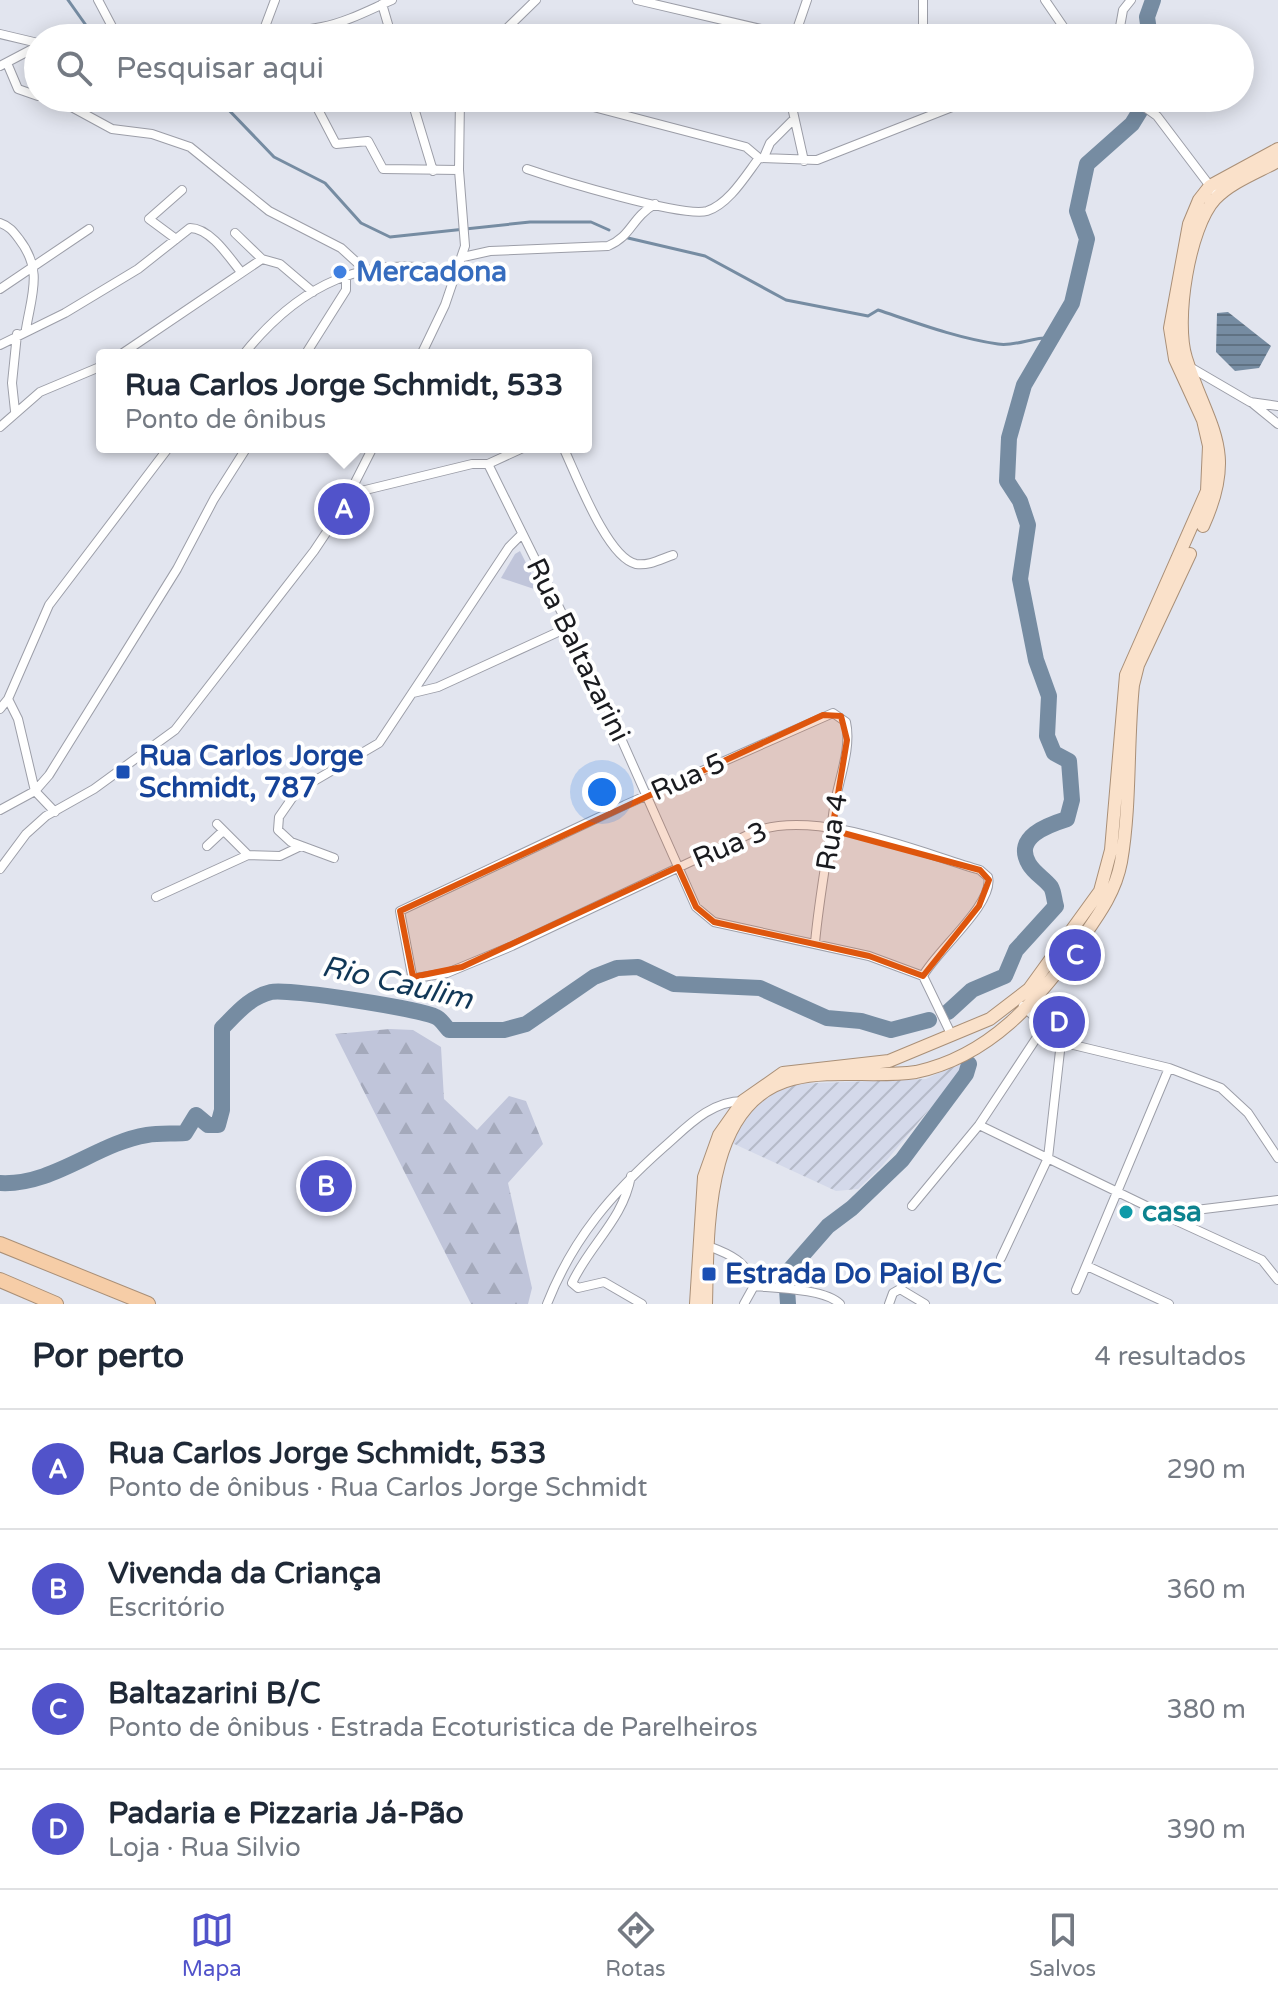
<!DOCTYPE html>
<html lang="pt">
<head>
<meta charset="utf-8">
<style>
	:root { --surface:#fff; --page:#f6f6f7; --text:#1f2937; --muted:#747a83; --line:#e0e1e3; --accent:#5153ca }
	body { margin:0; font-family:"Varela Round",sans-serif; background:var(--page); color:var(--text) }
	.you { position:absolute; left:602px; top:792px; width:28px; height:28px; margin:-20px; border:6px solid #fff; border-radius:50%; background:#1a73e8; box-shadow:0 0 0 12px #1a73e833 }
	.badge { display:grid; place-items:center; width:52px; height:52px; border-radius:50%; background:var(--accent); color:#fff; font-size:26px; font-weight:700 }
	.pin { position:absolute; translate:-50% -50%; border:4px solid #fff; box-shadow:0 2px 8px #0006 }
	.popup { position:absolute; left:96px; top:349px; width:496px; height:104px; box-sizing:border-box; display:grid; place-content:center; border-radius:8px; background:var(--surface); filter:drop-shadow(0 2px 6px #0005); font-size:26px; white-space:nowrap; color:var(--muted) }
	.popup b { font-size:30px; color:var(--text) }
	.popup::after { content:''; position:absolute; left:50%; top:100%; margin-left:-16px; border:16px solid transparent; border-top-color:var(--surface) }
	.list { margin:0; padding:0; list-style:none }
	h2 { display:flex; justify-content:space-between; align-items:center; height:104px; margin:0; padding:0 32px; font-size:34px }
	h2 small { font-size:26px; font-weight:400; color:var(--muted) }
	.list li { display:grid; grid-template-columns:52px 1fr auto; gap:24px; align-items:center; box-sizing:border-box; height:120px; padding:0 32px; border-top:2px solid var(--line) }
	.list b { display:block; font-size:30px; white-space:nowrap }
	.list p { margin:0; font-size:26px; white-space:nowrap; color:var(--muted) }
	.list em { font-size:26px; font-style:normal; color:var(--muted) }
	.icon { flex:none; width:44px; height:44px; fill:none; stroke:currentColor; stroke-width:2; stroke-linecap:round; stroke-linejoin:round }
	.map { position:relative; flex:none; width:1278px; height:1304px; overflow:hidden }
	.search { position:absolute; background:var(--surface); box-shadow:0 4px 20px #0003; left:24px; right:24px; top:24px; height:88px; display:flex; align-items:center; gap:20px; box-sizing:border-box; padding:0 28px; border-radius:44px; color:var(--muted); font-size:30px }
	.sheet { height:584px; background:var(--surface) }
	nav { display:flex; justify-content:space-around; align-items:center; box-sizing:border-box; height:112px; border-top:2px solid var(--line); background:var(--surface); font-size:22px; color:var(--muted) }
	nav a { display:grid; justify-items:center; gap:4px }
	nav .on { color:var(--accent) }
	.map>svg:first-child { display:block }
</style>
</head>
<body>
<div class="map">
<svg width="1278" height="1304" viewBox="0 0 1278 1304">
	<defs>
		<pattern id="industrial-furrows" width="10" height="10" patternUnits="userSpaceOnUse" patternTransform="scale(2)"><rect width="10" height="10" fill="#d4d9ea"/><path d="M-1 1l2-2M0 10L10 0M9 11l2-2" fill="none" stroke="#b5bac8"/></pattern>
		<pattern id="forest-firs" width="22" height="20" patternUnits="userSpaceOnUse" patternTransform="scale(2)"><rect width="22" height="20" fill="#c0c5da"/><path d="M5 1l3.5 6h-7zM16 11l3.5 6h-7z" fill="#a4a9bb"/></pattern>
		<pattern id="water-rules" width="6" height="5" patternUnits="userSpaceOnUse" patternTransform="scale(2)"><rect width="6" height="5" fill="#768ca2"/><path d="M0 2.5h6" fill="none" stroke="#607283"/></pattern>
	</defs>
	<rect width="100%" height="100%" fill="#e2e5ef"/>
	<path fill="url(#industrial-furrows)" d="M 959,1063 L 962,1070 L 882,1166 L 858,1189 L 836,1191 L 730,1142 L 755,1107 L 771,1092 L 793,1084 L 926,1079 Z"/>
	<path fill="url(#forest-firs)" d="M 390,1029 L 413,1030 L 441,1047 L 444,1099 L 477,1130 L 509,1096 L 526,1101 L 543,1144 L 508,1183 L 532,1288 L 528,1304 L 471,1304 L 335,1034 Z"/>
	<path fill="#c0c5da" d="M 520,551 L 540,591 L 501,578 L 515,554 Z"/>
	<path fill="url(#water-rules)" d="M 1228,312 L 1271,346 L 1259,368 L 1235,371 L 1216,352 L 1217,313 Z"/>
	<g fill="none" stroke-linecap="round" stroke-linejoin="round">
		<path stroke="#768ca2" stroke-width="3" d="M 68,0 L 95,38
			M 160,98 L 224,105 L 274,157 L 325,183 L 361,223 L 390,237 L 530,222 L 591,222 L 609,230
			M 628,238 L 705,256 L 786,300 L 868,316 L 878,310 C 917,323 957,338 998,344 C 1016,347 1034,336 1053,338"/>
		<path stroke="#768ca2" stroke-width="16" d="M 1150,38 L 1147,17 L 1153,0
			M 948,1012 L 972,990 L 1005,976 L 1016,950 L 1056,906 C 1054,900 1054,892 1051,887 C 1045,879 1034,873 1029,864 C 1013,837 1048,825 1067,819 L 1072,800 L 1069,761 L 1054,753 L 1047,736 L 1049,696 L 1036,660 L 1020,579 L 1028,525 L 1020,501 L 1007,481 L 1009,438 L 1024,385 L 1072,303 L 1087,239 L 1077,211 L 1087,164 L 1132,124 L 1148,98
			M 0,1183 C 53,1186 97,1143 147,1135 C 159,1133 173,1134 185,1133 L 196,1115 L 208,1125 L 218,1125 L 222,1110 L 222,1028 C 237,1013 250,997 271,992 C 287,988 421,1009 436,1017 C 441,1019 445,1026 449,1030 L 504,1030 L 526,1024 L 594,977 L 617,968 L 638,967 L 674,984 L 760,988 L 827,1018 L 861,1021 L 891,1030 L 929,1020
			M 788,1304 L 786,1274 L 828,1226 L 852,1208 L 902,1160 L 966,1074 L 969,1064"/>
		<g stroke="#9c9ea8" stroke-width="10">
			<path id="minor" d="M 98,0 L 117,36
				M 637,0 L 795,37
				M 923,0 L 923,38
				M 1045,0 L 1071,38
				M 382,4 L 392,38
				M 263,32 L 275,0
				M 0,34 L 38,43
				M 100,38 C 173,27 250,42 322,27 C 347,22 369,10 392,0
				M 497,38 L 536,0
				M 794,38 L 807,0
				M 1118,38 L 1123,10 L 1131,0
				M 7,63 L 18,89 L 38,96
				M 0,66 L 38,46
				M 55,98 L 112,129 L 152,134 L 190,147 L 269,211 L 341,248 L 364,269
				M 312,98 L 336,144 L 368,141 L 383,169 L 459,170
				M 411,98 L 433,171
				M 559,98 L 746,147 L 759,158 L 817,160 L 975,98
				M 768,98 L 790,103
				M 790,98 L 804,161
				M 1132,98 L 1157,116 L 1213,190
				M 764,157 L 770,143 L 792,121
				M 527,169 C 556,179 683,218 707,211 C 729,204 746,175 759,158
				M 0,223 C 9,226 13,231 19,239 C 43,270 32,293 26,329
				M 235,233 L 262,259
				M 176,239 L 149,219 L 182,190
				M 463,257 L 490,251 L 608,246 C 632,236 631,218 655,204
				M 0,289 L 89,229
				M 0,345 L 65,313 L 138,269 L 190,228 C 210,228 229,257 241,272
				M 120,355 L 262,259 L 280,264 L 313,292
				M 243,355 C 299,285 366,251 456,273
				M 305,355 L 346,290 L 346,275
				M 421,355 L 445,305 L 465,246 L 459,170 L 460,98
				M 1190,367 L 1250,402 L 1278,406
				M 1251,402 L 1278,424
				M 15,411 L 12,383 L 17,334
				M 0,427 L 40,392 L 102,366
				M 563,447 C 576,474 607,558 636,564 C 649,566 661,559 673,555
				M 488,464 L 595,680 L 696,907 L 714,922 L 869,956 L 923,976 L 952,1036
				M 349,494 L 472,464 L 488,464 L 525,447
				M 413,693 L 438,687 L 569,627
				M 8,699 L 18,719 L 35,791 L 55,812
				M 0,709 L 8,699 L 49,605 L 169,447
				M 0,810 L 35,791 L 49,775 L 177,569 L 214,499 L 247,447
				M 217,824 L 248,855
				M 207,846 L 223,831
				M 334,858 L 291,842 L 278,830 L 279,817 L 297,791 L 379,743 L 509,547 L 522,534
				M 0,869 L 26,834 L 46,816 L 94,789 L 175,730 L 314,551 L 340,512 L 373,447
				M 156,897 L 248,855 L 280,856 L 301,846
				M 815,943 C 819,898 828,852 834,808 C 838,781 852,749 846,722 L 833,713 L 625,805 L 400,911 L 412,975 L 416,978 L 447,973 L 512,946 L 756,831 C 818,809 918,852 980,870 L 988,877 C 995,903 936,951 923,976
				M 1023,1006 L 1061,1042 L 1169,1068 L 1221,1088 L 1248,1113 L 1278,1158
				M 979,1125 L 1163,1214 L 1278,1200
				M 631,1176 C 623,1220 590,1244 572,1283 L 578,1288 L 604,1282 L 642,1304
				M 912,1206 L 979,1125 L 1043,1028
				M 1164,1215 L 1262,1260 L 1278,1280
				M 708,1246 C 730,1254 748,1262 754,1286 L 744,1304
				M 1001,1258 L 1048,1158 L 1061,1042
				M 1087,1266 L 1169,1304
				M 754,1286 C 775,1288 826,1289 840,1304
				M 1076,1290 L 1169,1068
				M 547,1304 C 573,1238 612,1193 664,1147 C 687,1127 710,1101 743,1101
				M 889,1304 L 893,1293 L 900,1289 L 925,1304"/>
		</g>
		<g stroke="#a98f77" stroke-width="14">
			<path id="primary" d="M 1203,526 C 1238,449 1208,428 1186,358 C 1174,321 1189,227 1215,199 C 1231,182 1258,172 1278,161
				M 696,1304 L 704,1177 L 719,1135 L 743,1101 L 783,1073 L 889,1061 L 990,1019 L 1029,989 L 1100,891 L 1111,850 L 1126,675 L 1207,491 L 1209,446 L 1203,420 L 1175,359 L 1170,328 L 1189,224 L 1199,200 L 1210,186 L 1278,149
				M 706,1304 C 708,1233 703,1101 793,1079 C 832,1069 876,1078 916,1072 C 990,1056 1037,1001 1079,943 C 1097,917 1115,894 1121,862 C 1131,804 1127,743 1133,685 L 1138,665 L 1190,554"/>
		</g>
		<g stroke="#a98f77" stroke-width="16">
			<path id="motorway" d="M 0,1244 L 148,1304
				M 0,1280 L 56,1304"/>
		</g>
		<use href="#minor" stroke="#fff" stroke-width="8"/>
		<use href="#primary" stroke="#fae1ca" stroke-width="12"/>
		<use href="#motorway" stroke="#f6cda7" stroke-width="14"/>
	</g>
	<path fill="#de560d" fill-opacity="0.2" stroke="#de560d" stroke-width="6" stroke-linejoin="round" d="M 823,715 L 841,716 L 847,740 L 832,830 L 980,870 L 989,880 L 979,906 L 923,976 L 869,956 L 714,922 L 696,907 L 678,867 L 462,967 L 413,977 L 400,911 Z"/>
	<circle fill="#3f7fe0" stroke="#fff" stroke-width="3" cx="340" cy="272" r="8"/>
	<g fill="#1a4fb4" stroke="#fff" stroke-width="3">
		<rect x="115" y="764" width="16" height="16" rx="4"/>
		<rect x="701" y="1266" width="16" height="16" rx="4"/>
	</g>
	<circle fill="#0f9aa8" stroke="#fff" stroke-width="3" cx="1126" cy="1212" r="8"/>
	<g text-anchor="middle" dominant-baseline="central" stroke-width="8" stroke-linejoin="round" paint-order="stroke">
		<g font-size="28" font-weight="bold" fill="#366cbe" stroke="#fff" text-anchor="start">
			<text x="356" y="272">Mercadona</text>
		</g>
		<g font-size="28" fill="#1a1b1f" stroke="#fff">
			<text transform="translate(578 650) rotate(64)">Rua Baltazarini</text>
			<text transform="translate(688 777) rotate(-24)">Rua 5</text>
			<text transform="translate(832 832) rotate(-81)">Rua 4</text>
			<text transform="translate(730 845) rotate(-23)">Rua 3</text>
		</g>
		<g font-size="28" font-weight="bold" fill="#164399" stroke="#fff" text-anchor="start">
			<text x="139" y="756">Rua Carlos Jorge<tspan x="139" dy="32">Schmidt, 787</tspan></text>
			<text x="725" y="1274">Estrada Do Paiol B/C</text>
		</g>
		<g font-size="28" font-weight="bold" fill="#0d838f" stroke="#fff" text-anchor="start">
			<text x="1142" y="1212">casa</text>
		</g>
		<g font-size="30" font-style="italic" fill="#103757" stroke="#fff">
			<text transform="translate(397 983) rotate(13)">Rio Caulim</text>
		</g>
	</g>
</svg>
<div class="you"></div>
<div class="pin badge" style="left:344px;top:509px">A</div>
<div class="popup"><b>Rua Carlos Jorge Schmidt, 533</b>Ponto de ônibus</div>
<div class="pin badge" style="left:326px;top:1186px">B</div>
<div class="pin badge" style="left:1075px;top:955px">C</div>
<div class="pin badge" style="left:1059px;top:1022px">D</div>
<div class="search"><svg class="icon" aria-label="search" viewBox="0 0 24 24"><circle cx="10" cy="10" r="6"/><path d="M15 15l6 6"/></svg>Pesquisar aqui</div>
</div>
<section class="sheet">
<h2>Por perto<small>4 resultados</small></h2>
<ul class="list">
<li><span class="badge">A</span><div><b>Rua Carlos Jorge Schmidt, 533</b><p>Ponto de ônibus · Rua Carlos Jorge Schmidt</p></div><em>290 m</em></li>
<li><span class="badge">B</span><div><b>Vivenda da Criança</b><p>Escritório</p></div><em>360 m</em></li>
<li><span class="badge">C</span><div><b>Baltazarini B/C</b><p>Ponto de ônibus · Estrada Ecoturistica de Parelheiros</p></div><em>380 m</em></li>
<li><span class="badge">D</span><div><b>Padaria e Pizzaria Já-Pão</b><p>Loja · Rua Silvio</p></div><em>390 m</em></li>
</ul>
</section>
<nav>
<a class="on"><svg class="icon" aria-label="map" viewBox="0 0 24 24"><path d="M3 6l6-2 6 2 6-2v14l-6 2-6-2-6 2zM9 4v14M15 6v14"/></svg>Mapa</a>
<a><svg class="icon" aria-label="directions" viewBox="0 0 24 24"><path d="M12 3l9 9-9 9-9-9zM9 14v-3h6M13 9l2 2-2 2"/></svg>Rotas</a>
<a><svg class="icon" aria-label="saved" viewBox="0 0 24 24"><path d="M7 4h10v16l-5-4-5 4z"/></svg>Salvos</a>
</nav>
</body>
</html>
